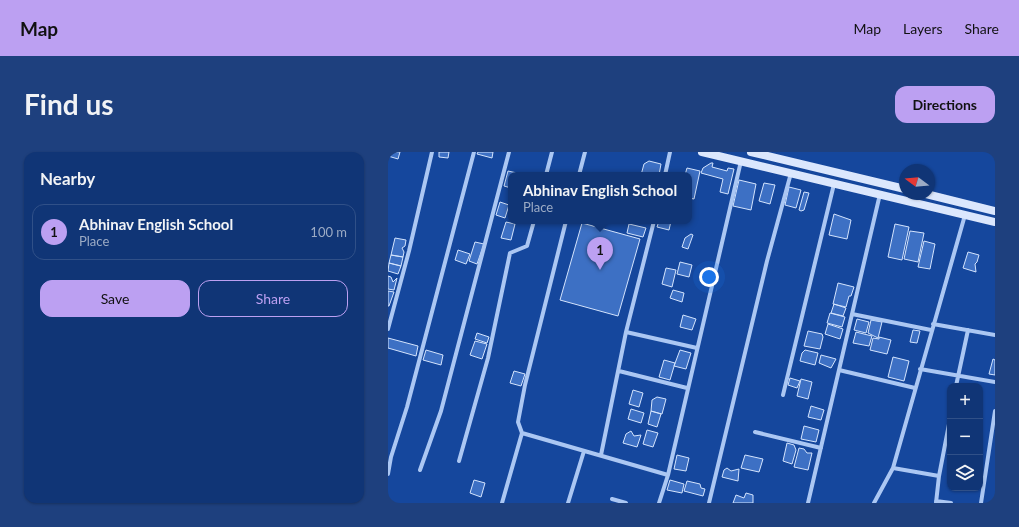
<!DOCTYPE html>
<html lang="en">
<head>
<meta charset="utf-8">
<style>
	:root { --surface:#103576; --page:#1e407e; --text:#f1f3f6; --muted:#9cabc5; --line:#305088; --accent:#bca0f2 }
	body { margin:0; font-family:Lato,sans-serif; background:var(--page); color:var(--text) }
	.controls { position:absolute; right:12px; bottom:12px; display:grid; overflow:hidden; border-radius:8px; box-shadow:0 1px 3px #0004 }
	.controls button { width:36px; height:36px; display:grid; place-items:center; padding:0; border:0; border-bottom:1px solid var(--line); background:var(--surface); color:var(--text); font:20px sans-serif }
	.compass { position:absolute; left:511px; top:12px; width:36px; height:36px; border-radius:50%; background:var(--surface); box-shadow:0 1px 3px #0004; rotate:286deg }
	.you { position:absolute; left:321px; top:125px; width:14px; height:14px; margin:-10px; border:3px solid #fff; border-radius:50%; background:#1a73e8; box-shadow:0 0 0 6px #1a73e833 }
	.badge { display:grid; place-items:center; width:26px; height:26px; border-radius:50%; background:var(--accent); color:#111; font-size:13px; font-weight:700 }
	.pin { position:absolute; translate:-50% -33px; filter:drop-shadow(0 1px 2px #0008) }
	.pin::after { content:''; position:absolute; top:21px; width:14px; height:12px; background:inherit; clip-path:polygon(0 0,100% 0,50% 100%) }
	.popup { position:absolute; left:120px; top:20px; width:184px; height:52px; box-sizing:border-box; display:grid; place-content:center; border-radius:8px; background:var(--surface); filter:drop-shadow(0 1px 3px #0005); font-size:13px; white-space:nowrap; color:var(--muted) }
	.popup b { font-size:15px; color:var(--text) }
	.popup::after { content:''; position:absolute; left:50%; top:100%; margin-left:-8px; border:8px solid transparent; border-top-color:var(--surface) }
	.list { margin:0; padding:0; list-style:none }
	h2 { display:flex; justify-content:space-between; align-items:center; height:52px; margin:0; padding:0 16px; font-size:17px }
	h2 small { font-size:13px; font-weight:400; color:var(--muted) }
	.list li { display:grid; grid-template-columns:26px 1fr auto; gap:12px; align-items:center; box-sizing:border-box; height:56px; margin:0 8px 8px; padding:0 8px; border:1px solid var(--line); border-radius:12px }
	.list b { display:block; font-size:15px; white-space:nowrap }
	.list p { margin:0; font-size:13px; white-space:nowrap; color:var(--muted) }
	.list em { font-size:13px; font-style:normal; color:var(--muted) }
	.actions { display:flex; gap:8px; padding:12px 16px }
	.actions a { flex:1; padding:9px 0; border:1px solid var(--accent); border-radius:12px; text-align:center; font-size:14px; color:var(--accent) }
	.actions .main { background:var(--accent); color:#111 }
	.icon { flex:none; width:22px; height:22px; fill:none; stroke:currentColor; stroke-width:2; stroke-linecap:round; stroke-linejoin:round }
	.map { position:relative; flex:none; width:607px; height:351px; overflow:hidden; border-radius:12px }
	header { display:flex; align-items:center; gap:24px; box-sizing:border-box; height:56px; padding:0 20px; background:var(--accent); color:#111 }
	header strong { font-size:19px }
	nav { display:flex; gap:22px; margin-inline-start:auto; font-size:14px }
	.intro { display:flex; align-items:center; justify-content:space-between; box-sizing:border-box; height:96px; padding:0 24px }
	h1 { margin:0; font-size:28px }
	.button { padding:10px 18px; border-radius:12px; background:var(--accent); color:#111; font-size:14px; font-weight:700 }
	main { display:flex; gap:24px; padding:0 24px }
	aside { flex:1; background:var(--surface); border-radius:12px; box-shadow:0 1px 3px #0004 }
	.map>svg:first-child { display:block }
</style>
</head>
<body>
<header>
<strong>Map</strong>
<nav><a>Map</a><a>Layers</a><a>Share</a></nav>
</header>
<div class="intro"><h1>Find us</h1><a class="button">Directions</a></div>
<main>
<aside>
<h2>Nearby<small></small></h2>
<ul class="list">
<li><span class="badge">1</span><div><b>Abhinav English School</b><p>Place</p></div><em>100 m</em></li>
</ul>
<div class="actions"><a class="main">Save</a><a>Share</a></div>
</aside>
<div class="map">
<svg width="607" height="351" viewBox="0 0 607 351">
	<rect width="100%" height="100%" fill="#15479d"/>
	<path fill="#3d70c4" stroke="#d4e4fd" d="M 0,0 L 12,0 L 10,7 L 0,4 Z
		M 51,0 L 61,0 L 60,6 L 51,5 Z
		M 90,0 L 105,0 L 104,6 L 89,2 Z
		M 261,9 L 273,12 L 271,23 L 253,23 L 256,12 Z
		M 323,11 L 325,11 L 324,15 L 339,19 L 340,16 L 346,17 L 340,42 L 332,40 L 335,27 L 313,21 L 315,16 Z
		M 299,16 L 312,19 L 306,47 L 301,46 L 301,23 L 297,23 Z
		M 120,19 L 129,21 L 123,23 L 123,36 L 116,34 Z
		M 351,28 L 368,32 L 363,58 L 345,54 Z
		M 376,31 L 387,33 L 382,52 L 371,49 Z
		M 401,35 L 413,38 L 408,56 L 397,53 Z
		M 416,40 L 421,41 L 416,58 L 413,59 L 411,58 Z
		M 112,50 L 121,53 L 117,66 L 108,63 Z
		M 446,62 L 463,68 L 459,87 L 441,83 Z
		M 271,69 L 283,69 L 281,78 L 269,75 Z
		M 118,70 L 127,72 L 123,88 L 113,86 Z
		M 194,71 L 252,87 L 230,164 L 172,148 Z
		M 241,72 L 258,76 L 255,85 L 239,81 Z
		M 507,72 L 521,75 L 514,108 L 500,105 Z
		M 522,79 L 536,81 L 530,110 L 516,107 Z
		M 303,82 L 305,83 L 300,97 L 294,95 L 297,86 Z
		M 7,86 L 18,88 L 17,94 L 14,96 L 16,100 L 15,105 L 3,103 Z
		M 536,89 L 547,92 L 542,117 L 530,115 Z
		M 87,90 L 96,92 L 89,112 L 81,109 Z
		M 70,98 L 82,102 L 78,112 L 67,108 Z
		M 580,100 L 591,103 L 589,110 L 587,112 L 588,120 L 575,116 Z
		M 3,103 L 15,105 L 13,114 L 1,111 Z
		M 292,110 L 304,113 L 301,125 L 289,122 Z
		M 1,111 L 13,114 L 10,122 L 0,119 Z
		M 278,116 L 288,118 L 284,135 L 274,132 Z
		M 0,124 L 3,125 L 5,130 L 9,126 L 6,138 L 0,137 Z
		M 450,131 L 466,135 L 463,144 L 461,144 L 458,155 L 445,152 Z
		M 285,138 L 296,141 L 294,150 L 282,146 Z
		M 0,139 L 6,140 L 1,154 L 0,154 Z
		M 446,152 L 458,156 L 455,164 L 443,161 Z
		M 442,161 L 457,165 L 454,175 L 439,171 Z
		M 295,163 L 308,167 L 304,178 L 292,175 Z
		M 469,167 L 481,170 L 478,181 L 466,178 Z
		M 483,168 L 494,170 L 490,186 L 480,181 Z
		M 440,172 L 455,177 L 452,187 L 437,182 Z
		M 525,178 L 532,179 L 529,191 L 522,190 Z
		M 420,179 L 434,182 L 435,185 L 432,197 L 416,194 Z
		M 468,180 L 484,184 L 481,194 L 465,191 Z
		M 89,181 L 101,185 L 99,191 L 87,187 Z
		M 491,185 L 503,188 L 499,202 L 482,198 L 485,186 L 491,187 Z
		M 0,186 L 30,194 L 28,204 L 0,196 Z
		M 87,189 L 99,192 L 94,207 L 82,203 Z
		M 38,198 L 55,203 L 53,213 L 35,208 Z
		M 292,198 L 303,201 L 298,217 L 286,214 Z
		M 417,198 L 430,201 L 427,213 L 412,209 L 414,201 Z
		M 433,203 L 448,207 L 443,216 L 431,211 Z
		M 505,205 L 521,209 L 516,229 L 500,225 Z
		M 605,207 L 607,208 L 607,223 L 601,222 Z
		M 276,208 L 287,211 L 282,228 L 271,225 Z
		M 126,219 L 137,222 L 133,234 L 122,231 Z
		M 402,226 L 412,229 L 409,236 L 400,233 Z
		M 413,227 L 424,230 L 420,247 L 409,244 Z
		M 245,238 L 255,241 L 251,255 L 241,252 Z
		M 269,245 L 278,247 L 274,262 L 263,259 L 264,248 Z
		M 423,254 L 436,258 L 433,268 L 420,265 Z
		M 243,257 L 256,261 L 253,271 L 240,267 Z
		M 263,259 L 273,262 L 269,275 L 260,272 Z
		M 416,274 L 431,278 L 428,290 L 413,287 Z
		M 259,278 L 270,281 L 265,295 L 255,292 Z
		M 243,279 L 246,284 L 253,283 L 249,295 L 235,291 L 238,282 Z
		M 399,291 L 406,293 L 408,298 L 404,312 L 395,309 Z
		M 411,296 L 416,297 L 419,301 L 424,301 L 420,318 L 406,315 Z
		M 289,303 L 301,306 L 298,319 L 286,317 Z
		M 357,303 L 375,307 L 371,320 L 353,316 Z
		M 339,316 L 343,319 L 351,317 L 350,329 L 334,325 L 336,318 Z
		M 86,328 L 97,331 L 93,345 L 82,341 Z
		M 282,328 L 296,332 L 294,341 L 279,338 Z
		M 299,329 L 312,332 L 313,336 L 317,337 L 315,344 L 296,339 Z
		M 358,341 L 365,343 L 365,351 L 345,351 L 348,343 L 356,346 Z"/>
	<g fill="none" stroke-linecap="round" stroke-linejoin="round">
		<path stroke="#abc7f3" stroke-width="4" d="M 158,23 L 164,0
			M 191,23 L 197,0
			M 277,23 L 282,0
			M 464,162 L 543,178
			M 545,172 L 607,183
			M 0,177 L 21,99 L 44,0
			M 238,180 L 309,196
			M 532,217 L 607,230
			M 451,218 L 527,236
			M 231,219 L 299,236
			M 568,234 L 580,178
			M 395,243 L 446,32
			M 367,280 L 433,296
			M 134,281 L 280,323
			M 213,303 L 238,180 L 266,69
			M 71,309 L 100,206 L 122,101 L 139,94 L 146,69
			M 32,318 L 53,259 L 121,0
			M 0,322 L 3,305 L 19,255 L 86,0
			M 551,324 L 562,267
			M 224,347 L 238,351
			M 548,349 L 563,351
			M 114,351 L 134,281 L 130,270 L 137,233 L 178,69
			M 180,351 L 196,299
			M 271,351 L 280,323 L 353,9
			M 321,351 L 379,109 L 403,21
			M 420,351 L 492,42
			M 486,351 L 505,316
			M 548,351 L 551,324 L 505,316 L 577,63
			M 593,351 L 607,259"/>
		<path stroke="#dbe7fd" stroke-width="8" d="M 314,0 L 607,70
			M 363,0 L 517,37
			M 538,42 L 607,59"/>
	</g>
</svg>
<div class="controls">
<button>+</button>
<button>−</button>
<button><svg class="icon" aria-label="layers" viewBox="0 0 24 24"><path d="M12 4l9 5-9 5-9-5zM3 14l9 5 9-5"/></svg></button>
</div>
<svg class="compass" viewBox="-18 -18 36 36"><path d="M0-13l5 13h-10z" fill="#e53935"/><path d="M0 13l5-13h-10z" fill="#9cabc5"/></svg>
<div class="you"></div>
<div class="pin badge" style="left:212px;top:118px">1</div>
<div class="popup"><b>Abhinav English School</b>Place</div>
</div>
</main>
</body>
</html>
